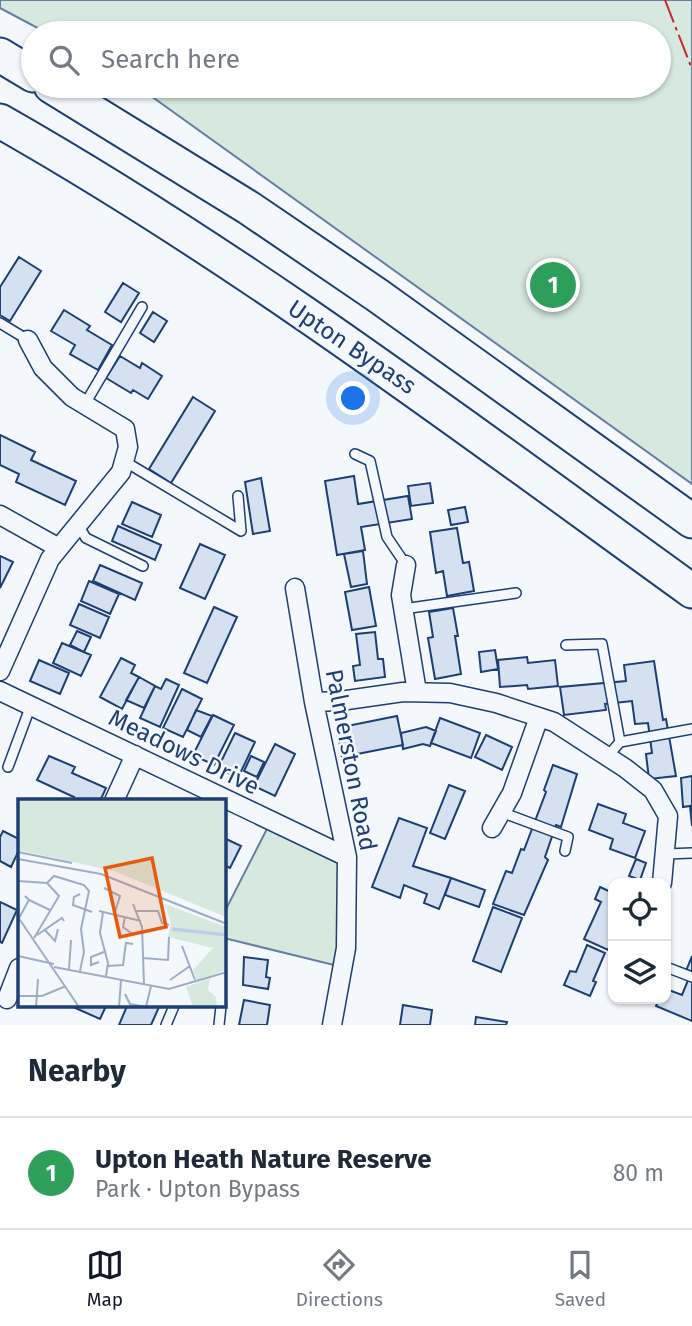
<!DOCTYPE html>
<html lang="en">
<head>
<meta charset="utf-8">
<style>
	:root { --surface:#fff; --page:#f6f6f7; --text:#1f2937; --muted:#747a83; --line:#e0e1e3; --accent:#111827 }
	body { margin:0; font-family:"Fira Sans",sans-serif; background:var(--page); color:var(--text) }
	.controls { position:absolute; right:21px; bottom:21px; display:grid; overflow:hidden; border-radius:14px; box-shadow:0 2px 5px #0004 }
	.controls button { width:63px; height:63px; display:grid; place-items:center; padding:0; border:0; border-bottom:2px solid var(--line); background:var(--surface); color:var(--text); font:35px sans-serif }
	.you { position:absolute; left:354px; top:399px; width:24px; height:24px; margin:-18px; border:5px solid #fff; border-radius:50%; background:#1a73e8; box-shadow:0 0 0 10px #1a73e833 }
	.badge { display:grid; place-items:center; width:46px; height:46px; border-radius:50%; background:var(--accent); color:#fff; font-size:23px; font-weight:700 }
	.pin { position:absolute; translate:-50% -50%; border:4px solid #fff; box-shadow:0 2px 7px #0006 }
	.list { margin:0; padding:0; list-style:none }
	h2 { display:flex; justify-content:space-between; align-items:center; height:91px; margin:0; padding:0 28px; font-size:30px }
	h2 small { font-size:23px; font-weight:400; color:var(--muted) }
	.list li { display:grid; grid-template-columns:46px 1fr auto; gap:21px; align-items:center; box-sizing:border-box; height:112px; padding:0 28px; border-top:2px solid var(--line) }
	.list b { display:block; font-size:26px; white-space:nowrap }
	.list p { margin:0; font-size:23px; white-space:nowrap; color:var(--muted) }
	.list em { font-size:23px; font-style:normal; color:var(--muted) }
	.icon { flex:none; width:38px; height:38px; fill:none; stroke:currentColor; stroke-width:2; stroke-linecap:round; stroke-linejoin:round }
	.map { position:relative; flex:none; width:692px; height:1025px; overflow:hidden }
	.search { position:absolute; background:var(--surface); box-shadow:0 2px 5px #0004; left:21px; right:21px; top:21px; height:77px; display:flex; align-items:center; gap:18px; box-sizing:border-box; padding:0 24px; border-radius:38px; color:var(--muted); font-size:26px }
	.sheet { height:203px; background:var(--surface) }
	nav { display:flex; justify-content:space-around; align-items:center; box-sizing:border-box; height:98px; border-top:2px solid var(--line); background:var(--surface); font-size:19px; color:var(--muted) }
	nav a { display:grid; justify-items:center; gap:4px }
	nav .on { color:var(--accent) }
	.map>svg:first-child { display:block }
</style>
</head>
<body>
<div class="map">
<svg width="692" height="1025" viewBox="0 0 692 1025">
	<rect width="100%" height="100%" fill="#f4f7fb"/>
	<path fill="#d7e8df" stroke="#687fa3" stroke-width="2" d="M 0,0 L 692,0 L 692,484 L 137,86 L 659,86 L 659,33 L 47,33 L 0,8 Z
		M 271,821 L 347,857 L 342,967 L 224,938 L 224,913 Z"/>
	<path fill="#d5e0f0" stroke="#1d3f73" stroke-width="2" d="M 19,257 L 41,271 L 10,321 L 0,315 L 0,287 Z
		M 123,283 L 139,293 L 121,322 L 105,312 Z
		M 64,310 L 90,326 L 87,330 L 112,345 L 98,370 L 70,354 L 75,345 L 51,331 Z
		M 153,312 L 167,321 L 154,342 L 140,333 Z
		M 120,356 L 140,368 L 142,363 L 162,376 L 148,399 L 133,390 L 131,393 L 106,378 Z
		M 193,397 L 215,411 L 171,483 L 149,469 Z
		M 0,435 L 35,452 L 31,460 L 76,481 L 65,505 L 16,482 L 19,474 L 0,465 Z
		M 354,476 L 358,504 L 408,496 L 412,519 L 361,527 L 365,550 L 337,555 L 325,481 Z
		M 261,478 L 270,531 L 253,534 L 245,482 Z
		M 430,483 L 433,503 L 411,506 L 408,486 Z
		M 132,502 L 161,515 L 152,537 L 122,524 Z
		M 465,507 L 468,522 L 451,525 L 448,510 Z
		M 118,526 L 161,545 L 155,560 L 112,541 Z
		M 457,528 L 463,563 L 469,562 L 474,591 L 447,596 L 443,571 L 436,573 L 430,532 Z
		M 200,544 L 225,555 L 205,599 L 180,588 Z
		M 363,551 L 367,584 L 351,587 L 344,554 Z
		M 0,556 L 13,562 L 0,588 Z
		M 100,565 L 142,583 L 135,600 L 93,581 Z
		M 89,581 L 119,594 L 110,614 L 81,601 Z
		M 369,587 L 376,626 L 352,630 L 345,592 Z
		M 79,604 L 109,617 L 100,638 L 70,625 Z
		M 214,607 L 237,617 L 207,683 L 184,673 Z
		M 453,608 L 458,636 L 455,636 L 461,674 L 435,679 L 428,638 L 433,637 L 429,612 Z
		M 77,631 L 91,637 L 84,652 L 70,645 Z
		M 375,632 L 378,659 L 383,659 L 385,677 L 355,681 L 353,666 L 360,665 L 356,634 Z
		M 62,643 L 91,655 L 81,676 L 53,663 Z
		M 495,650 L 498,669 L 481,672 L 479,652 Z
		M 527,657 L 528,663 L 555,660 L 558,686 L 528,689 L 527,685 L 500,687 L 498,660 Z
		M 121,658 L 135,665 L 131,673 L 139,677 L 122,709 L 100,697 Z
		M 39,660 L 69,673 L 60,694 L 30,681 Z
		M 654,661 L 663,720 L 666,719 L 676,776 L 649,779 L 646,754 L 652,753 L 648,723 L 635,724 L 632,701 L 605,704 L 606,710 L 564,715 L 560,687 L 626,681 L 624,665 Z
		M 139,677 L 155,686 L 144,708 L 126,700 Z
		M 166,679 L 179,685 L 160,727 L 140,718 L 155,686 L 161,689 Z
		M 182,689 L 202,699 L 183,737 L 163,728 Z
		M 196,710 L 212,716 L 201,737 L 187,730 Z
		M 213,715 L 234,725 L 214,765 L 193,755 Z
		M 397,716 L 403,745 L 342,757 L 337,728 Z
		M 440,718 L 480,733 L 471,758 L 431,743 Z
		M 426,727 L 436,731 L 430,746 L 423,744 L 403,749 L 401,733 Z
		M 235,733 L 255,742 L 238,778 L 218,768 Z
		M 486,735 L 512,747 L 502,770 L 475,757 Z
		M 275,744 L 295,754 L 275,796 L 254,786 Z
		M 49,756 L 75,767 L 72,773 L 106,788 L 100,801 L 72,801 L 74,797 L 37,780 Z
		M 251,756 L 264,762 L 257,777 L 244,771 Z
		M 553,765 L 577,774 L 561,827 L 556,825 L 545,857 L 548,860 L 524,915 L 493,904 L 506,871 L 512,873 L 521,849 L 524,850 L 546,792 L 544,790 Z
		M 692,776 L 692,826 L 690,806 L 683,807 L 681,778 Z
		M 449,785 L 465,791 L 445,839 L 430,833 Z
		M 598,804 L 626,814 L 623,823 L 645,831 L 635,858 L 610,849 L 613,839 L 589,830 Z
		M 399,818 L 427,828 L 413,866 L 451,878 L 439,909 L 424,903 L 427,894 L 404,885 L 400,898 L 372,887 Z
		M 3,831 L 19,839 L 19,850 L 11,867 L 0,861 L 0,837 Z
		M 224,838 L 241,846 L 230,868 L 224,865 Z
		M 636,859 L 646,863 L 640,880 L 629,876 Z
		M 451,878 L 485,890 L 479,907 L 445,895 Z
		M 600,887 L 613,893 L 613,939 L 608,950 L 584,939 L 601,902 L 595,899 Z
		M 0,902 L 17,910 L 2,943 L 0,942 Z
		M 493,907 L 522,918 L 501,972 L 473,961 Z
		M 587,945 L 605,953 L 593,981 L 596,982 L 590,996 L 564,985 L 570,971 L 576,972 Z
		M 692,956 L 692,1021 L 656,1006 L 659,999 L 666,999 L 666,989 L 682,995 L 691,973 L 686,971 Z
		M 244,957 L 268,960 L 266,977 L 270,978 L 268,989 L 243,985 Z
		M 244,1000 L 270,1005 L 267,1025 L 239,1025 Z
		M 403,1005 L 432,1010 L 430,1025 L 400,1025 Z
		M 71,1006 L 106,1006 L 100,1019 Z
		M 127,1006 L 157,1006 L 159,1007 L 151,1025 L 119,1025 Z
		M 476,1017 L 507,1022 L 506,1025 L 475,1025 Z"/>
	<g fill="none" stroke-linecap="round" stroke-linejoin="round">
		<g stroke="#1d3f73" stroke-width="12">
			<path id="lane" d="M 0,323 L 28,340
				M 85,404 L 142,307
				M 355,454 L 370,461 L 387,537 L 406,565
				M 124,461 L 241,531 L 238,496
				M 78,525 L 86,538 L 143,566
				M 403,609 L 516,593
				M 566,645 L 602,644 L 620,742 L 607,757
				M 620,742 L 692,729
				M 8,767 L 31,705
				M 501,812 L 568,837 L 565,851
				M 666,854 L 692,853
				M 666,967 L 692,977
				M 166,1025 L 174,1006
				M 219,1025 L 221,1006"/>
		</g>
		<g stroke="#1d3f73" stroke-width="21">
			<path id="street" d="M 0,515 L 59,548
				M 406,565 L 401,595 L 417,692
				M 295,588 L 314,702 L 347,857 L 346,948 L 332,1025
				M 0,671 L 50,559 L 121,472 L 128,447 L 125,429 L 72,397 L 43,368 L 28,340
				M 0,691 L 347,857
				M 314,702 L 340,701 L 403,692 L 450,693 L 496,703 L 554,722 L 625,768 L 653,790 L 668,816 L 662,883
				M 114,801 L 135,755
				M 492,828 L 512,793 L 539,717
				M 7,999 L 19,968"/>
		</g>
		<g stroke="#1d3f73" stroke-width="37">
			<path id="highway" d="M 0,55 L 33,75
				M 51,86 L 249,208 L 377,295 L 692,521
				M 0,121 C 243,259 466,428 692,591"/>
		</g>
		<use href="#lane" stroke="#f4f7fb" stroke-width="9"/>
		<use href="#street" stroke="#f4f7fb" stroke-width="18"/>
		<use href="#highway" stroke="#f4f7fb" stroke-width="33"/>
		<path stroke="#c62828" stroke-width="2" stroke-dasharray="24 5 3.5 5" stroke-linecap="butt" d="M 665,0 L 692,69"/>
	</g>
	<g text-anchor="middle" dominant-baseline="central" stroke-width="5" stroke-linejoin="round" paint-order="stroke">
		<g font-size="24" fill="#1d3f73" stroke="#f4f7fb">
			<text transform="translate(352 347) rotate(34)">Upton Bypass</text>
			<text transform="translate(184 752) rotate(26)">Meadows Drive</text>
			<text transform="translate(351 760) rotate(79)">Palmerston Road</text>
		</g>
	</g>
	<g transform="translate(18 799)">
		<rect width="208" height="208" fill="#f4f7fb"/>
		<path d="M 0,0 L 208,0 L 208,118 L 96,72 L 0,51 ZM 147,105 L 208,128 L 208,171 L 179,181 L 175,171 L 195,149 L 150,138 L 153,124 ZM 192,179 L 190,191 L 198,198 L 199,208 L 175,208 L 168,188 Z" fill="#d7e8df"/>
		<path fill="none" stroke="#bed0e5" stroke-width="3.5" d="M 154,130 L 209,136"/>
		<path fill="none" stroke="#9eadc5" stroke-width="2" d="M 0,53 L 54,64M 0,60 L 83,75 L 209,125M 0,82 L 29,84M 29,84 L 36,77 L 66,86 L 71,92 L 63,130 L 66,153 L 62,172M 86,89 L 102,97 L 96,116M 62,95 L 56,98 L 55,106 L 74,113M 11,101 L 32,111M 115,105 L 124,128 L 126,185M 81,112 L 123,122M 118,112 L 140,112 L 144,124 L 151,126M 85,113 L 82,134 L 90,164 L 88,177M 0,118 L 61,208M 107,118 L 105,128 L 116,136M 1,119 L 11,101 L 7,97M 26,130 L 37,142 L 40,130M 19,136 L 44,119 L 46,122M 16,139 L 41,97 L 29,84M 164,147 L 177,181M 0,157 L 36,165M 125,159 L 150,161 L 151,138M 81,163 L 73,166 L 73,158 L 86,153M 90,167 L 105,166 L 108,144 L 115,145M 36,168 L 151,190 L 209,173M 51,170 L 53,141M 152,181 L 172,167M 107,195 L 112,205 L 128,208M 0,197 L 24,197 L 48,187M 18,208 L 20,180M 101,208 L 103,181M 128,208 L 133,187"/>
		<path fill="#e8590c" fill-opacity="0.15" stroke="#e8590c" stroke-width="3.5" d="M 134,59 L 148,128 L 102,138 L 87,69 Z"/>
		<rect width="208" height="208" fill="none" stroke="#1d3f73" stroke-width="3.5"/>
	</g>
</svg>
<div class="controls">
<button><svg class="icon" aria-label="locate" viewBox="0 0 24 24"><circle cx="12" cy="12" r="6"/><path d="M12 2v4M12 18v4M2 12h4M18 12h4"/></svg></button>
<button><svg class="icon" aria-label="layers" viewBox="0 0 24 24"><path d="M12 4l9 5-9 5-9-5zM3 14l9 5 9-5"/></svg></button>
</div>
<div class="you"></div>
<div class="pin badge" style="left:553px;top:285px;background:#2e9e5b">1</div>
<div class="search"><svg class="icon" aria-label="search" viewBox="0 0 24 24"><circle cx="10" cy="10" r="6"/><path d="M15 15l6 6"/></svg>Search here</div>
</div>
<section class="sheet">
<h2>Nearby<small></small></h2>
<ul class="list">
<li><span class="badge" style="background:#2e9e5b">1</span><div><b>Upton Heath Nature Reserve</b><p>Park · Upton Bypass</p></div><em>80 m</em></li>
</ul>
</section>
<nav>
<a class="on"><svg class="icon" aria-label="map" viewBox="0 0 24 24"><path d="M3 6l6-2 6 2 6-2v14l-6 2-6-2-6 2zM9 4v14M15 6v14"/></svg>Map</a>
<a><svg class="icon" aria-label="directions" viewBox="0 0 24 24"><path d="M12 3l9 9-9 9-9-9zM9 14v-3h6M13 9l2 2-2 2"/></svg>Directions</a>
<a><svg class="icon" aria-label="saved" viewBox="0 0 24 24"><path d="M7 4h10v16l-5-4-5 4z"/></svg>Saved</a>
</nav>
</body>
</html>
